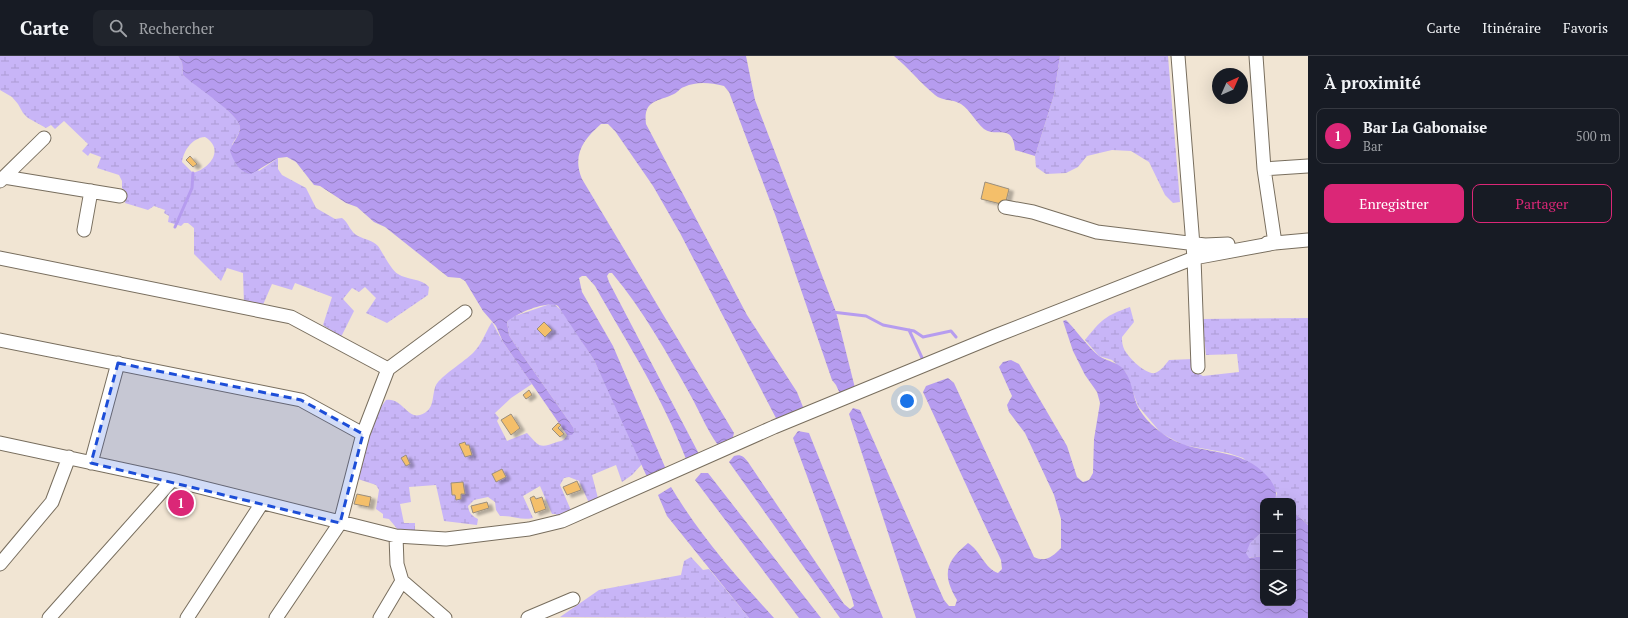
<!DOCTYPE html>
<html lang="fr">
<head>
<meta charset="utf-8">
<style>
	:root { --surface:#171b24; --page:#20242c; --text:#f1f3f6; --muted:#9ea1a6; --line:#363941; --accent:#db2777 }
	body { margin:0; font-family:"PT Serif",serif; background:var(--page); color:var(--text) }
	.controls { position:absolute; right:12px; bottom:12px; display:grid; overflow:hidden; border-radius:8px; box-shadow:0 4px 16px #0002 }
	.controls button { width:36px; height:36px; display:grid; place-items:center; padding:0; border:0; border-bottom:1px solid var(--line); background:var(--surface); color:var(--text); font:20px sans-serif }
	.compass { position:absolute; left:1212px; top:12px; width:36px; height:36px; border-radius:50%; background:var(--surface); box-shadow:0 4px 16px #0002; rotate:45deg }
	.you { position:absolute; left:907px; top:345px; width:14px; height:14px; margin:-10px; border:3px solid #fff; border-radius:50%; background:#1a73e8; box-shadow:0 0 0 6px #1a73e833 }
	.badge { display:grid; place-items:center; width:26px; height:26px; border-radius:50%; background:var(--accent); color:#fff; font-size:13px; font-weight:700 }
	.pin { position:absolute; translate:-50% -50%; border:2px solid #fff; box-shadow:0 1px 4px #0006 }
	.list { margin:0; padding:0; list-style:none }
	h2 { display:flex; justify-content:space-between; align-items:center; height:52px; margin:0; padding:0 16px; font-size:17px }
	h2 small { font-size:13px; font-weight:400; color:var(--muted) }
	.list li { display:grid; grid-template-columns:26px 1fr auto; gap:12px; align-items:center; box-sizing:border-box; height:56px; margin:0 8px 8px; padding:0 8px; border:1px solid var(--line); border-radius:8px }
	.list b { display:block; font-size:15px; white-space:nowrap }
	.list p { margin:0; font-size:13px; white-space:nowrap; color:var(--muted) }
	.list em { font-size:13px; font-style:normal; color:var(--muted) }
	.actions { display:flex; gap:8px; padding:12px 16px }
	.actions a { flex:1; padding:9px 0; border:1px solid var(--accent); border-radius:8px; text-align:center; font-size:14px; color:var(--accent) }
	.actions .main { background:var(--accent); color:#fff }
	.icon { flex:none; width:22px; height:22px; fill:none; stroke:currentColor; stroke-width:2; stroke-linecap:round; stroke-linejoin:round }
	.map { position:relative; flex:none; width:1308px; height:562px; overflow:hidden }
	header { display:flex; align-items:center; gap:24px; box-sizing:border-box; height:56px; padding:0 20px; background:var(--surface); border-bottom:1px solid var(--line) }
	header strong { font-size:19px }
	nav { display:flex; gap:22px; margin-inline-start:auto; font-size:14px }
	.search { width:280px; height:36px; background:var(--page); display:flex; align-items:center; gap:10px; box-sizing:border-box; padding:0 14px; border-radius:8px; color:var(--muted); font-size:15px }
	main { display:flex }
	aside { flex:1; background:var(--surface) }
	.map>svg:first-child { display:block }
</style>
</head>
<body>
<header>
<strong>Carte</strong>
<div class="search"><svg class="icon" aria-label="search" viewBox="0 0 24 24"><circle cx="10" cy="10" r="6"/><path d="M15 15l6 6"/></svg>Rechercher</div>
<nav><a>Carte</a><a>Itinéraire</a><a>Favoris</a></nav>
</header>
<main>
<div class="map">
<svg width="1308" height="562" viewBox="0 0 1308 562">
	<defs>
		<pattern id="wetland-marsh" width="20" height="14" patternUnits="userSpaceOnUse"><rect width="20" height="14" fill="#c8b5f7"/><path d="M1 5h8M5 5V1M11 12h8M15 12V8" fill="none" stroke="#ac9bd3"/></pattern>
		<pattern id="water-waves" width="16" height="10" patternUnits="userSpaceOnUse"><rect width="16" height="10" fill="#b69cef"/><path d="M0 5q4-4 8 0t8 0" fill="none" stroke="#947fc1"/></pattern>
		<filter id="shadow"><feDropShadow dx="4.5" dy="2.5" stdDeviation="1" flood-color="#0004"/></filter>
	</defs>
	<rect width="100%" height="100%" fill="#f1e5d3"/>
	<path fill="url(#wetland-marsh)" fill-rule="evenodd" d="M 0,0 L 178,0 L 182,6 L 183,19 C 193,27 242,60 240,72 C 240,78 234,84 232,89 L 259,115 L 278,102 L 278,113 L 282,119 L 306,132 L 316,152 L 335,163 L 342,162 C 349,167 350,176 358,180 C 366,184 372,184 378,190 C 383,197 391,214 398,218 C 407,224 421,222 429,231 L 428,239 L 387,267 L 366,257 L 376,242 L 365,231 L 359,236 L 352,232 L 343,243 L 354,255 L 341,281 L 323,269 L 332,241 L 295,227 L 292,234 L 272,228 L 262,251 L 244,248 L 243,217 L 227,212 L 221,225 L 194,198 L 194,172 L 188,167 L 184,167 L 181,170 L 168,166 L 169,160 L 164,157 L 165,154 L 154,150 L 148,154 L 125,147 L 127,137 L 122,132 L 122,125 L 119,119 L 97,112 L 101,101 L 90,97 L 88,100 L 82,95 L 88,88 L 64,65 L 55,73 L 51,69 L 46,72 L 28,62 L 23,57 L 18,48 L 12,41 L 0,34 ZM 205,81 C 225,93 210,113 193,117 L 182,106 C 184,94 192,82 205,81 Z
		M 1060,0 L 1168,0 L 1180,146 L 1173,147 L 1165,139 L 1149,106 L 1131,95 L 1112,94 L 1087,100 L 1078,111 L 1066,117 L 1046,118 L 1036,111 L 1035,100 L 1054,39 Z
		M 553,247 L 563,256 L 594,304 L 643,407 L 632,419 L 622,426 L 616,409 L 592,419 L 599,446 L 590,449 L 579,425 L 569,421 L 564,422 L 560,429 L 573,459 L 559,464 L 556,458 L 552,458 L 540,430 L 523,440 L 533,462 C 519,465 513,459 500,460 L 496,454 L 495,446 L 488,441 L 474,444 L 468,450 C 469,457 472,460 478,463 L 477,469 L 444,465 L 436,429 L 409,431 L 411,446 L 400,448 L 404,467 L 415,467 L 415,476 L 399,475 L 389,463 L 383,462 L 383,458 L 376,453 L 379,434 L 376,429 L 355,422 L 365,374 L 386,344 C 402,341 407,363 420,359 C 436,354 431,340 436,329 C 441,320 465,305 473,297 C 482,288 485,277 492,266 L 503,286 L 532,328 L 511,342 L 495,357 L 499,362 L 497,365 L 507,385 L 527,377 C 539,390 539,393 557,386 C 562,385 565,384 567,379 L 572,379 L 573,371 L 514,287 L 509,279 L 507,266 L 512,261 Z
		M 1130,251 L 1134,266 L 1122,281 C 1122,284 1122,287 1123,290 C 1125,299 1145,319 1155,317 C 1161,315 1165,309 1169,304 L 1193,303 L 1198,317 L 1203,320 L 1239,316 L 1237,298 L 1206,299 L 1202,263 L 1308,262 L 1308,469 L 1296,458 L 1293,457 L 1293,445 L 1275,445 L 1277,437 L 1243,402 L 1228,397 L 1183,389 L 1161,377 L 1138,350 L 1126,317 L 1112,304 L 1099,300 L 1085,284 C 1102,263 1105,260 1130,251 Z
		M 1263,475 L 1263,500 L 1248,502 C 1240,490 1256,482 1263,475 Z
		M 691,501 L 703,514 L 709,513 L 749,562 L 560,561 L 599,534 L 681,519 L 684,505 Z"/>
	<path fill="url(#water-waves)" d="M 178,0 L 746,0 L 755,44 L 836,256 L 855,332 L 841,340 L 836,329 L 832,324 L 776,161 L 729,36 L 724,30 C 710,27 698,25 684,31 C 680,32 678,36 674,38 C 657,46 643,44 646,68 L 747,259 L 797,336 L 805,356 L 778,366 L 680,177 L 653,130 L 615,75 L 608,68 L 601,68 C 583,84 572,99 582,123 L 734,377 L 732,385 L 721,392 C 713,386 698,353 692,342 C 668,299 644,255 612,217 L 609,217 L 607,220 L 609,226 L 699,398 L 686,403 C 663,342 627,287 595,230 L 586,220 L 582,220 L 579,222 L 582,236 L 613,290 L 665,411 L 665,417 L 647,421 L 594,304 L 558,250 C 548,244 516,257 507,266 L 509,279 L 514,287 L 573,371 L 574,376 L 572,379 L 567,379 L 503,286 L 496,270 L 483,255 L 465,225 L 460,222 L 448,221 L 385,171 L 374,166 L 357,151 L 346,147 L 320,130 L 314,129 L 296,106 L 287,101 L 278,102 L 251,118 C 239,116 234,106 230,95 C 232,87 240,79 240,72 C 241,59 193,29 183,19 L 182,6 Z
		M 894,0 L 1060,0 L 1054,39 L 1035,100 L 1015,94 C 1013,66 996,82 984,73 C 975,65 971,55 961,48 C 953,43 942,45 935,39 C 920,27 909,12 894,0 Z
		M 1066,264 C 1076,274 1088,291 1099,300 C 1108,306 1120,306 1126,317 C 1132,327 1133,339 1137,349 C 1143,362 1158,376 1171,383 C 1202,400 1242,390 1268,421 C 1274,429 1278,434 1275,445 L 1263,445 L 1263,475 L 1250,487 L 1246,497 L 1249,502 L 1263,500 L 1263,547 L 1293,547 L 1293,457 L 1296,458 L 1308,469 L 1308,562 L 916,562 L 849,358 L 853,352 L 860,354 L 944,544 L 949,550 L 955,550 L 957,544 C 942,519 945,506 968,487 C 980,494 985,513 998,517 L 1002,513 L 1001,504 L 923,336 L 926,330 L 948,322 L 954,327 L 1034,501 C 1046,507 1053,500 1061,492 L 1061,463 L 1054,439 L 1025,377 L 1009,356 L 1007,349 L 1012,340 L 999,311 L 1003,306 L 1011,304 L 1019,308 L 1067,390 L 1077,421 L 1083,426 L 1089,424 L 1093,417 L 1094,383 L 1100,347 L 1097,336 L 1085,319 L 1073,295 L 1063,265 Z
		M 798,375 L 809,377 L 883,562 L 840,562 L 729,406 L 734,400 C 741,398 744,401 748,406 L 844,548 L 850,553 L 854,550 L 852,542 L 793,382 Z
		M 701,417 L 708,417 L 821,562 L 799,562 L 695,424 Z
		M 671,431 C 701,481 735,519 774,562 L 749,562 L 667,460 L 658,439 Z"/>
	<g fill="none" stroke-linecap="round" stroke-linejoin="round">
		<path stroke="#b69cef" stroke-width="3" d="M 175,171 L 192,132 L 193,117
			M 832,256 L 866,260 L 883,269 L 914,275 L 923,281 L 951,275 L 956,281
			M 909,274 L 924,306"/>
	</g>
	<path fill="#f4bf6a" stroke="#9a8e7d" filter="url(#shadow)" d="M 190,100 L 197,108 L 193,111 L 186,104 Z
		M 985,126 L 1009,133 L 1005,149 L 981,143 Z
		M 544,266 L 552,274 L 545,281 L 537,273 Z
		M 529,334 L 532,339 L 526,343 L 523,339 Z
		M 511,358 L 520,372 L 511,379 L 501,364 Z
		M 558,367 L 561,369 L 558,372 L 564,378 L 560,381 L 552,373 Z
		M 465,386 L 466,389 L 469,389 L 472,399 L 465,401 L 459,388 Z
		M 406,399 L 410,408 L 406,410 L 401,402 Z
		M 502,413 L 506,421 L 496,426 L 492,418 Z
		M 577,425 L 581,434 L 567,439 L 563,431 Z
		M 463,426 L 465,438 L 461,438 L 461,443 L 456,444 L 455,439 L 452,439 L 451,427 Z
		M 357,438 L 371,441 L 369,451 L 354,448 Z
		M 534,440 L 536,443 L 542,441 L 546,453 L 535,457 L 530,442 Z
		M 487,446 L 489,452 L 473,457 L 471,450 Z"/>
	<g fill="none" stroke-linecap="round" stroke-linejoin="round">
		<g stroke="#786e5e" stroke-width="15">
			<path id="minor" d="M 1178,0 L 1194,202 L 1198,311
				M 1256,0 L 1264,113 L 1275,187 L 1267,187
				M 1264,113 L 1308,110
				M 4,121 L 120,140
				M 0,125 L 44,82
				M 1005,151 L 1033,156 L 1097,176 L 1205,189 L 1228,188
				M 84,174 L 91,135
				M 0,202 L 291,261 L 388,313 L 465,256
				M 0,284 L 301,344 L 363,378 L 340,467 L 276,562
				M 363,378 L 388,313
				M 0,387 L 172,424 L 396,480 L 446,483 L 529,473 L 562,465 L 774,371 L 995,280 L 1194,202 L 1275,187 L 1308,184
				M 91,407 L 118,307
				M 396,480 L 397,508 L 402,525 L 445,562
				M 0,508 L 52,446 L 69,401
				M 49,562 L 172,424
				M 187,562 L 262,447
				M 380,562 L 402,525
				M 528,562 L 573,543"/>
		</g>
		<use href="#minor" stroke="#fff" stroke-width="13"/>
	</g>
	<path fill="#1d4ed8" fill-opacity="0.2" stroke="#1d4ed8" stroke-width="3" stroke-dasharray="8 5" stroke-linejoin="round" d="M 118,307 L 301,344 L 363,378 L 340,467 L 91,407 Z"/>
</svg>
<div class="controls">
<button>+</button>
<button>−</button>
<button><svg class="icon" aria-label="layers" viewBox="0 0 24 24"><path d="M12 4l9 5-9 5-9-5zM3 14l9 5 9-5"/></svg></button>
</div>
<svg class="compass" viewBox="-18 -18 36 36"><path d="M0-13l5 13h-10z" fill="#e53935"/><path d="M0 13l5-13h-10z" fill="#9ea1a6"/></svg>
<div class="you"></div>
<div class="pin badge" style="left:181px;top:447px">1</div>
</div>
<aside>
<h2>À proximité<small></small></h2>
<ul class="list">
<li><span class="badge">1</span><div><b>Bar La Gabonaise</b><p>Bar</p></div><em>500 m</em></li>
</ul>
<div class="actions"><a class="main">Enregistrer</a><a>Partager</a></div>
</aside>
</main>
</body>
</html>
